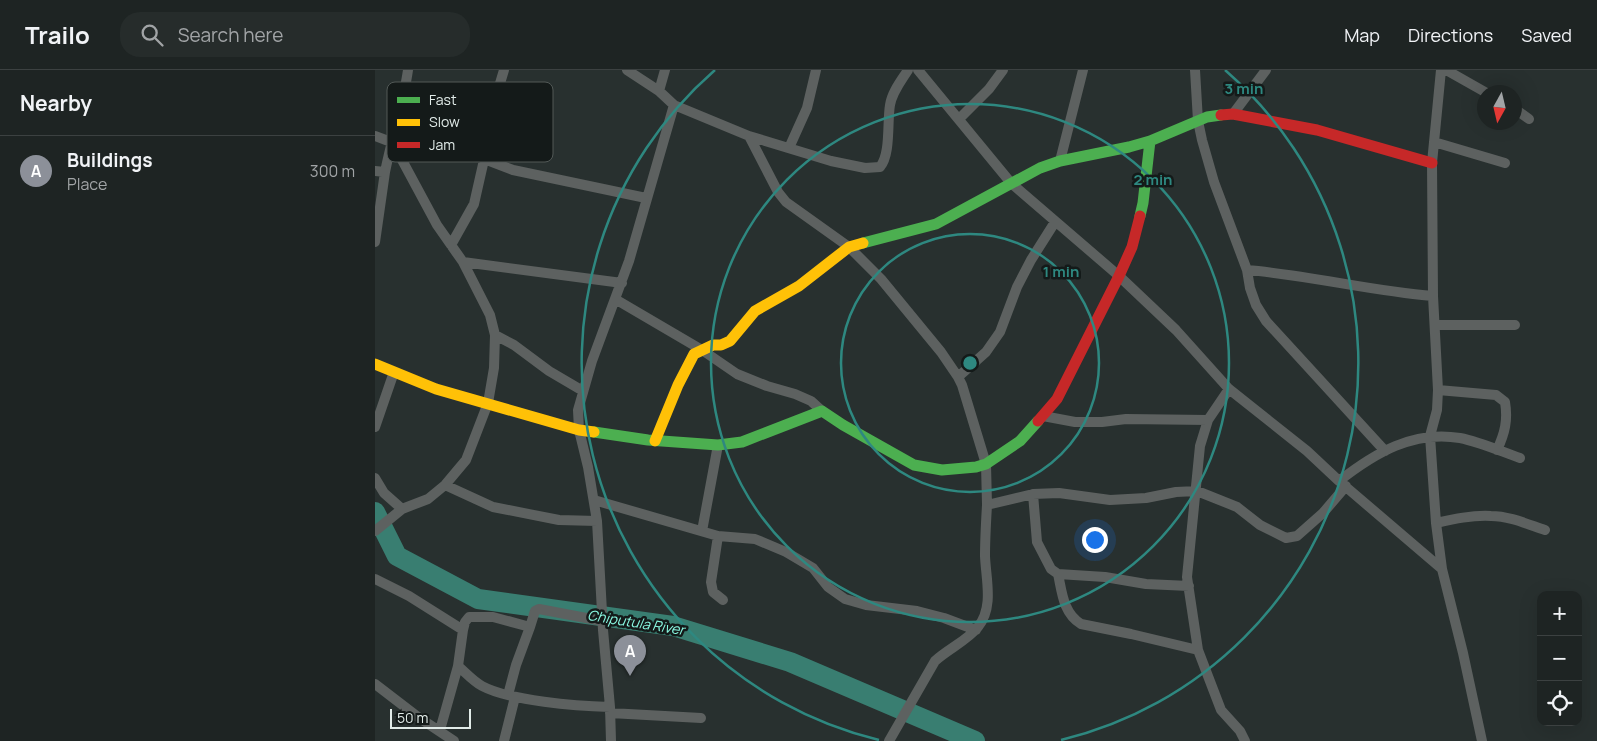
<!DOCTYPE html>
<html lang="en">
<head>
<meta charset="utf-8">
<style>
	:root { --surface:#1e2423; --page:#262c2b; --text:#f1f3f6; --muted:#a1a4a6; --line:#3c4141; --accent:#8c9099 }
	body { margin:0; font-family:Manrope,sans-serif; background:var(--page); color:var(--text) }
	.controls { position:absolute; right:15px; bottom:15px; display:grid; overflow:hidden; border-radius:10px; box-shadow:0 5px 20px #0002 }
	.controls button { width:45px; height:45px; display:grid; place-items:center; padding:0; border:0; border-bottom:1px solid var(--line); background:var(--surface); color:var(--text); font:25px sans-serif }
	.compass { position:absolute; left:1102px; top:15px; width:45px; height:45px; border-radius:50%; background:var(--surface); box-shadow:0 5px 20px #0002; rotate:188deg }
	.scale { position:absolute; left:15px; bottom:12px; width:81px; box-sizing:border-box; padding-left:5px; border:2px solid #e1ebe8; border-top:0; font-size:14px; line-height:18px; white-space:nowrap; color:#e1ebe8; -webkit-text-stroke:4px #141a19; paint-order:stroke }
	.you { position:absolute; left:719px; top:469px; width:18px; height:18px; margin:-12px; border:4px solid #fff; border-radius:50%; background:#1a73e8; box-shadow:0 0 0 8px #1a73e833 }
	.badge { display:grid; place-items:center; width:32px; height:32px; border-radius:50%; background:var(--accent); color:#fff; font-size:16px; font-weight:700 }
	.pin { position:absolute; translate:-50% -41px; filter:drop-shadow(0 1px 2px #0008) }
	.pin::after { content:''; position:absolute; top:26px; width:18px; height:15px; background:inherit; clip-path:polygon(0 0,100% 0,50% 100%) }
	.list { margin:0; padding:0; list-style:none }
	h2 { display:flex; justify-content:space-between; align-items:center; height:65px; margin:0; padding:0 20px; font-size:21px }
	h2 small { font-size:16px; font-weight:400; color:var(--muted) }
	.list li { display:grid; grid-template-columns:32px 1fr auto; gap:15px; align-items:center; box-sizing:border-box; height:70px; padding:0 20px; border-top:1px solid var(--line) }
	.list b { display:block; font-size:19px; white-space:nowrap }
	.list p { margin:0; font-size:16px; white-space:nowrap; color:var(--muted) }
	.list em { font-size:16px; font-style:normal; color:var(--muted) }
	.icon { flex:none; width:28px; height:28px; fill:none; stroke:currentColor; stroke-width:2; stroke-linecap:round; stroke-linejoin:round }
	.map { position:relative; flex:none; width:1222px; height:671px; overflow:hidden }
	header { display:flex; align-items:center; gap:30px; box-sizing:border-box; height:70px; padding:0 25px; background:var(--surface); border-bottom:1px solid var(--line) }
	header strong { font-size:24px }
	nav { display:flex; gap:28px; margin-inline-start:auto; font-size:18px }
	.search { width:350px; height:45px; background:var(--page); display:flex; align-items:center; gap:12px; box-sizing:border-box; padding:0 18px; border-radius:20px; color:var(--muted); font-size:19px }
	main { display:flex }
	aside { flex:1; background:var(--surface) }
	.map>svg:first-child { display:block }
</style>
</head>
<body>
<header>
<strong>Trailo</strong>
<div class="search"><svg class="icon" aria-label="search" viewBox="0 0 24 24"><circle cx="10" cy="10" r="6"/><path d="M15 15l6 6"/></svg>Search here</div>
<nav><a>Map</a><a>Directions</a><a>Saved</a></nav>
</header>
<main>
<aside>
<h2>Nearby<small></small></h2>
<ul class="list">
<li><span class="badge">A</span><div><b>Buildings</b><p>Place</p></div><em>300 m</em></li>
</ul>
</aside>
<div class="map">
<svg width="1222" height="671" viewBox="0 0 1222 671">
	<rect width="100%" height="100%" fill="#28302f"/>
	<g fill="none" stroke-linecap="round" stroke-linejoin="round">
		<path stroke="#397e71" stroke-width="20" d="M 0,442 L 22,486 L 103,529 L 298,556 L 415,592 L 600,671"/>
		<path stroke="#5d6160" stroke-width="10" d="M 252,0 L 284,21 L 299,35 L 374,66 L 456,91 L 490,98 L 505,97 C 516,84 512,52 515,35 C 517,22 526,11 533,0
			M 543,0 L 636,113 L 744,206 L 801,260 L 854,319 L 932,381 L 964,411 L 1067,499
			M 820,0 L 823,51 L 827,70 L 839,112 L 872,200 L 875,218 L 881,235 L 891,251 L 1010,381
			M 1066,0 L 1057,93 L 1058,226 L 1063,320 L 1062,340 L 1055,366 L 1061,453 L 1067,499 L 1088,583 L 1107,671
			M 1071,0 L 1110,22
			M 284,21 L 290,0
			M 1140,39 L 1154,49
			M 858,44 L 891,0
			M 584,49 L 614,19 L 628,0
			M 21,57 L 62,68 L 91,82 L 138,100 L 271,128
			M 0,66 L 16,72 L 20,77 L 62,155 L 88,192 L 115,245 L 120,265 L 119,298 L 113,333 L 91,390 L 70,415 L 53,429 L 27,439 L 0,461
			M 374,66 L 403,122 L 411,132 L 474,177 L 506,209 L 566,282 L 583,307 L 587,315 L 611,394 L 612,435 L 658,424 L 684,423 L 735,430 L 771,428 L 801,422 L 822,421 L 862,437 L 885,455 L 911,468 L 922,466 L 948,443 L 971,416
			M 1059,72 L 1130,93
			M 414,78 L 432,38 L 441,0
			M 685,91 L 708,0
			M 0,101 L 10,102 C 17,67 28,35 33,0
			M 0,172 L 10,102
			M 76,175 L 99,134 L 116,59 L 123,20 L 129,0
			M 88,192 L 247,213
			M 872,200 C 934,205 995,221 1058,226
			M 240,229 L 327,280 L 362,304 L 392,316 L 420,324 L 436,331 L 447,341
			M 1060,255 L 1140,255
			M 120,265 L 139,275 L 174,301 L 208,321
			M 583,307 L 611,282 L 625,262 L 642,217 L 656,190 L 680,152
			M 854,319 L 833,350 L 825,376 L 812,507 L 823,580 L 846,640 L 865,661 L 870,671
			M 1063,320 L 1121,325 L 1130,332 C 1133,350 1130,363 1122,380
			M 668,346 L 700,352 L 727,352 L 751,349 L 833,350
			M 0,357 L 19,302
			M 0,408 L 9,423 L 27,439
			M 964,411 C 1000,383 1038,360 1085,368 C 1105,372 1125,381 1145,388
			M 70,415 L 118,437 L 184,450 L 222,451
			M 658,424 L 662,472 L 676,499 L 683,504 L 730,507 L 771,514 L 814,516
			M 219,430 L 343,466 L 380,469 L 411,482 L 438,498 L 453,517 L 470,529 L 491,535 L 542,541 L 569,548 L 601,560
			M 1061,453 C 1079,449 1097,445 1116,446 C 1134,446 1152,454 1170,460
			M 327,461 L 343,375
			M 343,466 L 336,512 L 338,522 L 348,530
			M 683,504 C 687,522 688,543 706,554 L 756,564 L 823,580
			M 0,509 L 34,526 L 88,560 L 83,596 L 65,660
			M 88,560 L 90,552 L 94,547 L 118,547 L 155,557 L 160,541 L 164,539 L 227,551
			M 83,596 C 91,603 98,611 107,616 C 135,631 202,636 235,637
			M 0,614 L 43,647 L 79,671
			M 133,625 L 141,595 L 155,557
			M 235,643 L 326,648
			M 129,671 L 140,627
			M 236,671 L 235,637 L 228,560 L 222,451 L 213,397 L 204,360 L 203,340 L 217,291 L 254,191 L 299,35
			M 514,671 L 560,591 C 573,579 593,570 603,557 C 619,537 611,510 610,486 C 610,469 611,452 612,435"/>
		<path stroke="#4caf50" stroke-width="11" d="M 765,146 L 768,133 L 775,71
			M 488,173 L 561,154 L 665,98 L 685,91 L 754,77 L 775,71 L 832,47 L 846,45
			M 219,362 L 273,370 L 343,375 L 367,372 L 447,341 L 468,355 L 539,395 L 567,400 L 601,397 L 611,394 L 645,371 L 663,351"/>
		<path stroke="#ffc107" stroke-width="11" d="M 0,294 L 61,319 L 204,360 L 219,362
			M 280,371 L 303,315 L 319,284 L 338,275 L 346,275 L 355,271 L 380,241 L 424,216 L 474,177 L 488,173"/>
		<path stroke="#c62828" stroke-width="11" d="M 846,45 L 858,44 L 942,60 L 1057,93
			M 663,351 L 682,329 L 744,206 L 757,177 L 765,146"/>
	</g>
	<g fill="none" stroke="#2e8880" stroke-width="2.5">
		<circle cx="595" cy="293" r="129"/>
		<circle cx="595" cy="293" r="259"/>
		<path d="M504 670A388 388 0 0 1 340 0M850 0A388 388 0 0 1 686 670"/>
	</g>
	<g text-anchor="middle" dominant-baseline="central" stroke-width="5" stroke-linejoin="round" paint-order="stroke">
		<g font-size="14" font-style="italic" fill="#8afae3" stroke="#141a19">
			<text transform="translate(261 552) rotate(9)">Chiputula River</text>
		</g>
	</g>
	<rect x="12" y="12" width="166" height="80" rx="8" fill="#141a19" stroke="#525957" stroke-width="1"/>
	<rect x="22" y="27" width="23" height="6" fill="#4caf50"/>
	<rect x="22" y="49" width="23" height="7" fill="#ffc107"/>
	<rect x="22" y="72" width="23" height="6" fill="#c62828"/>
	<g font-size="14" fill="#e1ebe8">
		<text x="54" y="35">Fast</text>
		<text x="54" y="57">Slow</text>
		<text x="54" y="80">Jam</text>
	</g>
	<circle cx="595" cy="293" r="8" fill="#2e8880" stroke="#141a19" stroke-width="2.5"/>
	<g font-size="15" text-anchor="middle" font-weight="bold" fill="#2e8880" stroke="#141a19" stroke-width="5" stroke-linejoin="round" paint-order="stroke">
		<text x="869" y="24">3 min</text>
		<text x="778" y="115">2 min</text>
		<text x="686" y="207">1 min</text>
	</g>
</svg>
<div class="controls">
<button>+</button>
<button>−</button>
<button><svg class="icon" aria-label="locate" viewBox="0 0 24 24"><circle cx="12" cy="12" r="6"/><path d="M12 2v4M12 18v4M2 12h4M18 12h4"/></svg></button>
</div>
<svg class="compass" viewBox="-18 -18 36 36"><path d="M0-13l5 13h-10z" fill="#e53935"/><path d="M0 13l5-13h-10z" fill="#a1a4a6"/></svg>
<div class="scale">50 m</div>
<div class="you"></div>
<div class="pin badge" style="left:255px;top:606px">A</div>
</div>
</main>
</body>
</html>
